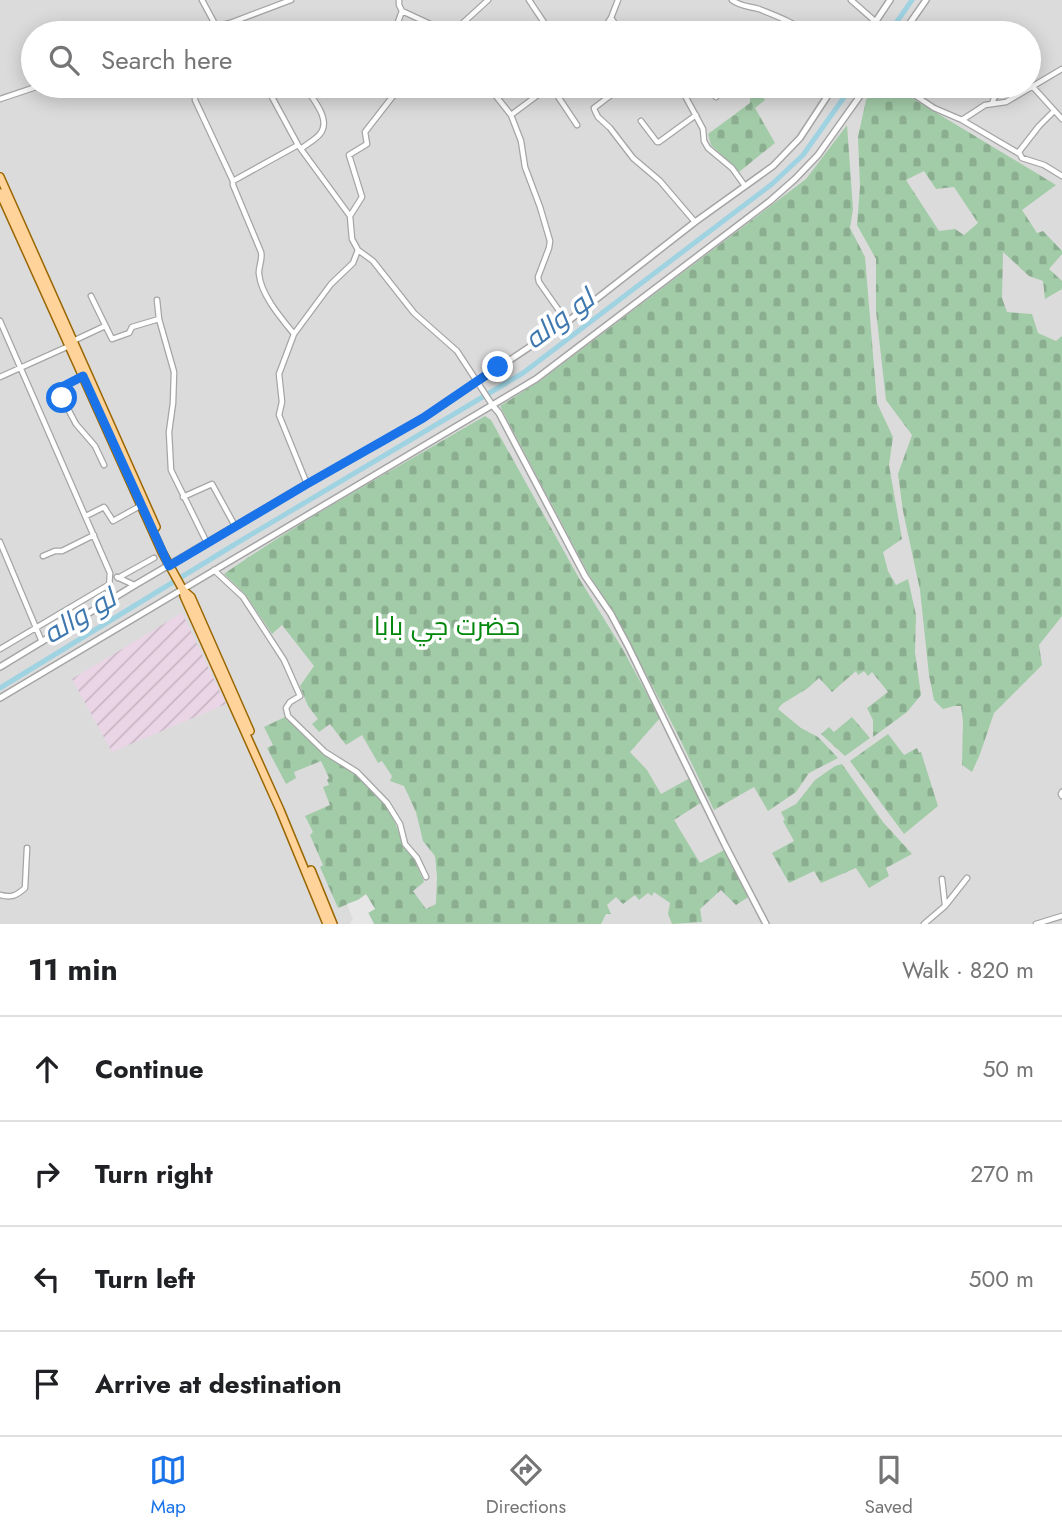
<!DOCTYPE html>
<html lang="en">
<head>
<meta charset="utf-8">
<style>
	:root { --surface:#fff; --page:#f6f6f6; --text:#202124; --muted:#757577; --line:#e0e0e0; --accent:#1a73e8 }
	body { margin:0; font-family:Jost,Cairo,sans-serif; background:var(--page); color:var(--text) }
	.stop { position:absolute; width:21px; height:21px; margin:-16px; border:5px solid #1a73e8; border-radius:50%; background:#fff }
	.stop.end { background:#1a73e8; border-color:#fff; box-shadow:0 2px 7px #0008 }
	.list { margin:0; padding:0; list-style:none }
	h2 { display:flex; justify-content:space-between; align-items:center; height:91px; margin:0; padding:0 28px; font-size:30px }
	h2 small { font-size:23px; font-weight:400; color:var(--muted) }
	.list li { display:grid; grid-template-columns:46px 1fr auto; gap:21px; align-items:center; box-sizing:border-box; height:105px; padding:0 28px; border-top:2px solid var(--line) }
	.list b { display:block; font-size:26px; white-space:nowrap }
	.list em { font-size:23px; font-style:normal; color:var(--muted) }
	.icon { flex:none; width:38px; height:38px; fill:none; stroke:currentColor; stroke-width:2; stroke-linecap:round; stroke-linejoin:round }
	.map { position:relative; flex:none; width:1062px; height:924px; overflow:hidden }
	.search { position:absolute; background:var(--surface); box-shadow:0 4px 18px #0003; left:21px; right:21px; top:21px; height:77px; display:flex; align-items:center; gap:18px; box-sizing:border-box; padding:0 24px; border-radius:38px; color:var(--muted); font-size:26px }
	.sheet { height:511px; background:var(--surface) }
	nav { display:flex; justify-content:space-around; align-items:center; box-sizing:border-box; height:98px; border-top:2px solid var(--line); background:var(--surface); font-size:19px; color:var(--muted) }
	nav a { display:grid; justify-items:center; gap:4px }
	nav .on { color:var(--accent) }
	.map>svg:first-child { display:block }
</style>
</head>
<body>
<div class="map">
<svg width="1062" height="924" viewBox="0 0 1062 924">
	<defs>
		<pattern id="industrial-furrows" width="10" height="10" patternUnits="userSpaceOnUse" patternTransform="scale(1.75)"><rect width="10" height="10" fill="#ead5e6"/><path d="M-1 1l2-2M0 10L10 0M9 11l2-2" fill="none" stroke="#c8b6c5"/></pattern>
		<pattern id="cemetery-stones" width="16" height="16" patternUnits="userSpaceOnUse" patternTransform="scale(1.75)"><rect width="16" height="16" fill="#a2cba8"/><path d="M2 7V4a2 2 0 0 1 4 0v3zM10 15v-3a2 2 0 0 1 4 0v3z" fill="#8bae90"/></pattern>
	</defs>
	<rect width="100%" height="100%" fill="#f0ece3"/>
	<path fill="#dcdbdb" fill-rule="evenodd" d="M 0,0 L 1062,0 L 1062,924 L 0,924 ZM 33,33 L 1029,33 L 1029,86 L 33,86 Z"/>
	<path fill="url(#industrial-furrows)" d="M 182,613 L 226,704 L 112,752 L 72,679 Z"/>
	<path fill="url(#cemetery-stones)" fill-rule="evenodd" d="M 756,86 L 764,87 L 760,93 L 765,100 L 755,108 L 775,143 L 739,172 L 711,145 L 708,134 L 750,103 L 750,91 Z
		M 875,86 L 892,86 L 1056,185 L 1022,210 L 1037,233 L 1043,231 L 1062,251 L 1062,254 L 1049,269 L 1062,281 L 1062,289 L 1045,299 L 1043,281 L 1029,276 L 1003,252 L 1002,298 L 1007,312 L 1032,314 L 1038,333 L 1056,341 L 1062,336 L 1062,616 L 1039,645 L 1042,665 L 994,713 L 980,754 L 972,772 L 962,765 L 963,722 L 961,706 L 954,706 L 943,709 L 934,700 L 929,675 L 920,590 L 903,511 L 898,474 L 912,435 L 886,400 L 876,311 L 876,259 L 857,225 L 860,187 L 858,137 L 866,100 ZM 924,171 L 936,189 L 954,187 L 978,223 L 964,235 L 955,229 L 939,231 L 906,180 Z
		M 847,125 L 853,209 L 850,228 L 865,257 L 877,403 L 893,437 L 889,465 L 902,539 L 883,552 L 888,571 L 896,585 L 908,579 L 916,615 L 915,652 L 921,695 L 907,712 L 873,737 L 873,720 L 867,708 L 888,692 L 872,672 L 868,676 L 864,671 L 858,675 L 856,671 L 832,692 L 819,678 L 808,688 L 782,704 L 778,709 L 801,728 L 818,737 L 838,758 L 809,773 L 796,792 L 768,811 L 754,787 L 714,810 L 677,733 L 613,611 L 588,573 L 500,406 L 540,381 L 806,179 Z
		M 485,416 L 491,420 L 580,580 L 622,648 L 660,718 L 630,752 L 647,770 L 661,794 L 690,778 L 702,802 L 674,820 L 700,863 L 726,849 L 750,896 L 736,905 L 721,890 L 700,909 L 702,922 L 672,924 L 668,914 L 670,903 L 654,892 L 652,896 L 648,893 L 639,900 L 635,895 L 623,904 L 616,897 L 607,905 L 611,914 L 606,914 L 601,924 L 374,924 L 368,912 L 375,909 L 366,895 L 358,900 L 338,908 L 320,867 L 323,865 L 310,835 L 313,832 L 305,816 L 330,805 L 323,787 L 329,785 L 327,780 L 329,778 L 321,761 L 294,772 L 296,778 L 286,784 L 267,748 L 273,745 L 264,727 L 285,717 L 324,754 L 356,774 L 384,804 L 393,817 L 403,844 L 414,859 L 424,882 L 413,891 L 426,909 L 436,904 L 437,877 L 435,856 L 423,841 L 416,812 L 404,786 L 390,781 L 392,776 L 382,761 L 378,763 L 362,735 L 346,745 L 330,724 L 319,732 L 312,724 L 318,719 L 308,706 L 300,686 L 314,666 L 282,625 L 272,634 L 245,594 L 224,574 C 307,516 397,468 485,416 Z
		M 852,717 L 870,738 L 845,756 L 821,734 L 829,727 L 834,732 Z
		M 888,734 L 904,755 L 917,748 L 919,753 L 921,752 L 938,806 L 904,834 L 850,761 Z
		M 842,764 L 883,822 L 912,854 L 886,868 L 889,876 L 869,888 L 856,868 L 821,883 L 814,871 L 789,883 L 772,853 L 794,841 L 783,821 L 785,820 L 781,812 L 796,804 L 815,780 L 835,766 Z"/>
	<path fill="#e6e6e6" d="M 366,894 L 375,909 L 368,913 L 374,924 L 351,924 L 350,922 L 353,920 L 347,904 L 358,900 Z"/>
	<g fill="none" stroke-linecap="round" stroke-linejoin="round">
		<path stroke="#9fd3e2" stroke-width="5" d="M 889,33 L 912,0
			M 0,688 L 237,543 L 523,373 L 772,184 L 803,155 L 852,86"/>
		<g stroke="#a5a5a5" stroke-width="7">
			<path id="minor" d="M 202,0 L 216,26
				M 399,0 L 399,5 L 402,11 L 430,24 L 444,33
				M 529,0 L 551,33
				M 732,0 C 741,7 749,6 759,9 C 776,16 793,22 807,33
				M 851,0 L 876,22
				M 611,18 L 622,33
				M 230,23 L 236,33
				M 192,33 L 230,23 L 291,0
				M 394,33 L 402,11
				M 452,33 L 488,0
				M 601,33 L 611,18 L 618,0
				M 202,86 L 202,91 L 195,96 L 195,100 L 233,181 L 233,185 L 261,252 C 263,260 258,267 259,274 C 261,295 281,318 294,334
				M 266,86 L 298,145 L 350,216 L 352,239 L 358,250 L 373,261 L 414,313 L 457,351 L 493,406
				M 488,86 L 511,115 L 521,141 L 525,167 L 540,207 L 550,241 L 549,248 L 538,277 L 539,282 L 567,322
				M 551,86 L 577,125
				M 605,86 L 611,95
				M 623,86 L 594,108 L 595,111 L 598,117 L 610,128 L 633,158 L 660,181 L 695,222
				M 669,86 L 674,89 L 681,89 L 683,92 L 703,129 L 704,141 L 708,148 L 732,168 L 745,186
				M 704,86 L 716,97
				M 901,86 L 934,108 L 962,120 L 1020,154 L 1022,158 L 1044,165 L 1062,176
				M 1033,87 L 1062,119
				M 0,99 L 39,86
				M 992,104 L 994,98 L 999,93 L 999,86
				M 511,115 L 550,86
				M 962,120 L 985,105 L 1006,102 L 1062,69
				M 641,121 L 657,142 L 659,142 L 696,115
				M 301,149 C 307,144 315,140 320,134 C 332,119 312,99 305,86
				M 1018,153 L 1039,126 L 1054,111
				M 233,181 L 298,145
				M 350,216 L 362,197 L 349,155 L 367,144 L 365,132 L 393,96 L 392,86
				M 91,296 L 112,339 L 129,333 L 132,327 L 159,319
				M 157,300 L 159,319 L 174,372 L 173,403 L 169,432 L 171,470 L 207,543
				M 0,321 L 110,573 L 108,602
				M 73,341 L 105,326
				M 82,376 L 60,388 L 59,392 L 76,424 L 95,446 L 104,465
				M 0,377 L 69,346
				M 307,484 L 279,415 L 282,402 L 279,374 L 294,334 L 331,284 L 353,263 L 358,250
				M 183,497 L 212,484 L 235,526
				M 86,516 L 104,507 L 113,521 L 140,506
				M 0,542 L 42,642
				M 43,556 L 55,551 L 62,551 L 94,535
				M 214,570 L 243,597 L 284,660 L 300,696 L 290,702 L 286,708 L 288,716 L 325,752 L 357,772 L 387,803 L 400,824 L 405,844 L 417,858 L 426,877
				M 117,577 L 134,585
				M 118,578 L 154,558
				M 0,649 L 110,584
				M 1062,792 L 1061,794 L 1062,796
				M 942,879 L 945,905
				M 0,895 C 11,898 16,896 25,888 L 27,848
				M 924,924 L 945,906 L 967,878
				M 1036,924 L 1062,916"/>
		</g>
		<g stroke="#a5a5a5" stroke-width="8">
			<path id="tertiary" d="M 868,33 L 890,0
				M 903,33 L 926,0
				M 493,406 L 499,413 L 585,576 L 611,614 L 628,646 L 725,845 L 766,924
				M 0,667 L 135,585 L 307,484 L 423,418 L 567,322 L 695,222 L 773,166 L 800,138 L 834,86
				M 0,698 L 536,379 L 770,201 L 795,179 L 818,155 L 867,86"/>
		</g>
		<g stroke="#960" stroke-width="10">
			<path id="primary" d="M 0,177 L 156,527
				M 0,193 L 162,552 L 183,590 L 184,596 L 280,810 L 327,924
				M 183,590 L 191,597 L 250,731
				M 311,870 L 333,924"/>
		</g>
		<use href="#minor" stroke="#fff" stroke-width="4.5"/>
		<use href="#tertiary" stroke="#fff" stroke-width="5"/>
		<use href="#primary" stroke="#ffd39a" stroke-width="7"/>
	</g>
	<g fill="none" stroke-linecap="round" stroke-linejoin="round">
		<path stroke="#1a73e8" stroke-width="9" d="M 62,398 L 59,392 L 60,388 L 83,376 L 169,566 L 307,484 L 423,418 L 498,367"/>
	</g>
	<g text-anchor="middle" dominant-baseline="central" stroke-width="7" stroke-linejoin="round" paint-order="stroke">
		<g font-size="26" fill="#01880c" stroke="#fff">
			<text x="447" y="626">حضرت جي بابا</text>
		</g>
		<g font-size="28" font-style="italic" fill="#3f78af" stroke="#fff">
			<text transform="translate(559 319) rotate(-37)">لو واله</text>
			<text transform="translate(79 616) rotate(-31)">لو واله</text>
		</g>
	</g>
</svg>
<div class="stop" style="left:62px;top:398px"></div>
<div class="stop end" style="left:498px;top:367px"></div>
<div class="search"><svg class="icon" aria-label="search" viewBox="0 0 24 24"><circle cx="10" cy="10" r="6"/><path d="M15 15l6 6"/></svg>Search here</div>
</div>
<section class="sheet">
<h2>11 min<small>Walk · 820 m</small></h2>
<ul class="list">
<li><svg class="icon" aria-label="ahead" viewBox="0 0 24 24"><path d="M12 20V5M6 11l6-6 6 6"/></svg><div><b>Continue</b></div><em>50 m</em></li>
<li><svg class="icon" aria-label="right" viewBox="0 0 24 24"><path d="M7 20v-9h11M14 6l5 5-5 5"/></svg><div><b>Turn right</b></div><em>270 m</em></li>
<li><svg class="icon" aria-label="left" viewBox="0 0 24 24"><path d="M17 20v-9H6M10 6l-5 5 5 5"/></svg><div><b>Turn left</b></div><em>500 m</em></li>
<li><svg class="icon" aria-label="arrive" viewBox="0 0 24 24"><path d="M6 21V4h12l-3 4 3 4H6"/></svg><div><b>Arrive at destination</b></div></li>
</ul>
</section>
<nav>
<a class="on"><svg class="icon" aria-label="map" viewBox="0 0 24 24"><path d="M3 6l6-2 6 2 6-2v14l-6 2-6-2-6 2zM9 4v14M15 6v14"/></svg>Map</a>
<a><svg class="icon" aria-label="directions" viewBox="0 0 24 24"><path d="M12 3l9 9-9 9-9-9zM9 14v-3h6M13 9l2 2-2 2"/></svg>Directions</a>
<a><svg class="icon" aria-label="saved" viewBox="0 0 24 24"><path d="M7 4h10v16l-5-4-5 4z"/></svg>Saved</a>
</nav>
</body>
</html>
